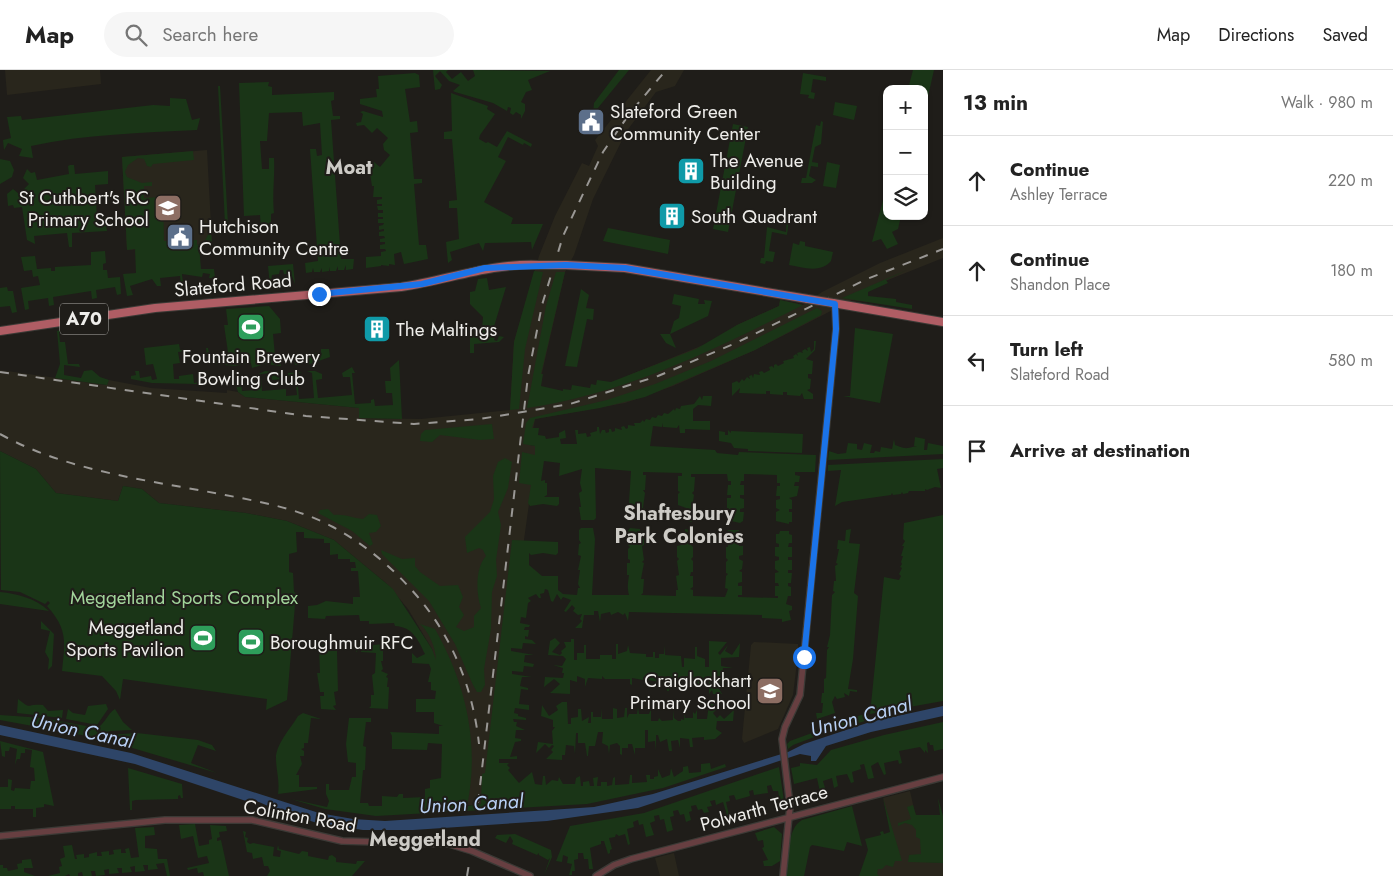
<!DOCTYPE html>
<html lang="en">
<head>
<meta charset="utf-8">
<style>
	:root { --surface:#fff; --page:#f6f6f6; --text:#222; --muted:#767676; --line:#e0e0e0 }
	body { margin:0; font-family:Jost,sans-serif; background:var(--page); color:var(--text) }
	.controls { position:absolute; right:15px; top:15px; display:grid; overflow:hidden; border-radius:10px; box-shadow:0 1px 4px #0004 }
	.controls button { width:45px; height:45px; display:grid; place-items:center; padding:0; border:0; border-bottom:1px solid var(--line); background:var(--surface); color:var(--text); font:25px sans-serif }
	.stop { position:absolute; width:15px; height:15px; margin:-11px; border:4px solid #1a73e8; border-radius:50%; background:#fff }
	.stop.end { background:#1a73e8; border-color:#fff; box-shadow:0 1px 5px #0008 }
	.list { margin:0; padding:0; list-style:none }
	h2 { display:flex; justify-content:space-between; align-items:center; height:65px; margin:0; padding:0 20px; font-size:21px }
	h2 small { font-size:16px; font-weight:400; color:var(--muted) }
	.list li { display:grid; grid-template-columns:32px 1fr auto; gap:15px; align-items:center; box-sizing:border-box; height:90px; padding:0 20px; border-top:1px solid var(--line) }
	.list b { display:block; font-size:19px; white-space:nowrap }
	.list p { margin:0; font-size:16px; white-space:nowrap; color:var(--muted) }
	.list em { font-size:16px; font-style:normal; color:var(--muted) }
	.icon { flex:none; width:28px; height:28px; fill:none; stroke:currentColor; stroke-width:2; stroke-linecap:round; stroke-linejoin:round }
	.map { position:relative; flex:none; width:943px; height:806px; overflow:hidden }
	header { display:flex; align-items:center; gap:30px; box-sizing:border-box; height:70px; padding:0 25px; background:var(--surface); border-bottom:1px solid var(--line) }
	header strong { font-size:24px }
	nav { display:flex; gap:28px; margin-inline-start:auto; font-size:18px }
	.search { width:350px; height:45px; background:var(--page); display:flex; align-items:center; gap:12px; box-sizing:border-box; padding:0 18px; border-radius:28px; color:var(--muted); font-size:19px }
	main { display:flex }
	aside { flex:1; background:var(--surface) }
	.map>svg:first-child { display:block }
</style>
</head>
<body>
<header>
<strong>Map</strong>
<div class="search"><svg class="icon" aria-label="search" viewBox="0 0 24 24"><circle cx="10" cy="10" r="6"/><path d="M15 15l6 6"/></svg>Search here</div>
<nav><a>Map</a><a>Directions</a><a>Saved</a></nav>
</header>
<main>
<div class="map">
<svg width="943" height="806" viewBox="0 0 943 806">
	<rect width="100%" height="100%" fill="#1f1d19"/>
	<path fill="#29261c" d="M 5,0 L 100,0 L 101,14 L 7,25 Z
		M 651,0 L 684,0 L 675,16 L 656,22 L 626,62 L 593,129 L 574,185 L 565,202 L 541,307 L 537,334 L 622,312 L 627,306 L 713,271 L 737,255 L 779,236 L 780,230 L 803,235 L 822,222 L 880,193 L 943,168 L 943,188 L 868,218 L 868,232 L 852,230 L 755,280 L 673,316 L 625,333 L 535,349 L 530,375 L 535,376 L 535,391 L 523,477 L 481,735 L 456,735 L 432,579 L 408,539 L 387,514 L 334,470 L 287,451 L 246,443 L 159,433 L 142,419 L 123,416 L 118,431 L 56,423 L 36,399 L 0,381 L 0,300 L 106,315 L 109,310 L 151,318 L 227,323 L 227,320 L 238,322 L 245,327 L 359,338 L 359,348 L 421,349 L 510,340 L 514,272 L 539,186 L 555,146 L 582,93 L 589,96 L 598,76 L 595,70 Z
		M 207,80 L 212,174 L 127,180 L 122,87 Z
		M 754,572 L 798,574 L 798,584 L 793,625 L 778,659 L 744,673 L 742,669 L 751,575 Z
		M 910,721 L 926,792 L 943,793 L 943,806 L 867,806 L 871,791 L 899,791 L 883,728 Z
		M 674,783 L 679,806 L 660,806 L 655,788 Z"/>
	<path fill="#1a3517" d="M 433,0 L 448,0 L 446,2 L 452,9 L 461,2 L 468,11 L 475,6 L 473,0 L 550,1 L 528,10 L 532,20 L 526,22 L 521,32 L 525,34 L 525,41 L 521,49 L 521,45 L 516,42 L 513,45 L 510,43 L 511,38 L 508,37 L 507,41 L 493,33 L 455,22 L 453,21 L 460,15 L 449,11 L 440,1 L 435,6 L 442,15 L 440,19 L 435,20 Z
		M 619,0 L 629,0 L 593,44 L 594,33 Z
		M 913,0 L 934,0 L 924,44 L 924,19 L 908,19 Z
		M 415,3 L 419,5 L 420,17 L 405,19 L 410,52 L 417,51 L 418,62 L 410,63 L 414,109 L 422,109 L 422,113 L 414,114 L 419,175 L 426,175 L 428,189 L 404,194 L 401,182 L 394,184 L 395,195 L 389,194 L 389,196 L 381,195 L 381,196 L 366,198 L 366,187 L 381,186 L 381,182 L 386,181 L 385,179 L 380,179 L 380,175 L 385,174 L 385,172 L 380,172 L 380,169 L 385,168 L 384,166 L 379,166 L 379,162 L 384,161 L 384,159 L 379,160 L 379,156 L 383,155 L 384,153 L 378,153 L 378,149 L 383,149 L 383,147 L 378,147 L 378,143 L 383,143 L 383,140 L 378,140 L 377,136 L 382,136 L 382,134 L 377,134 L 377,130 L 382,129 L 382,127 L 373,127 L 374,116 L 372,116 L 369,97 L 374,92 L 380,97 L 390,85 L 384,80 L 383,74 L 388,68 L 377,58 L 372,63 L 364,55 L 357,56 L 356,53 L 361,52 L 363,44 L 360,42 L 363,41 L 383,47 L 382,41 L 360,34 L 360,29 L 377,27 L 376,19 L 379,19 L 378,6 Z
		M 803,3 L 826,7 L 826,11 L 813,9 L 811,22 L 815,23 L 814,29 L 808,28 L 809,25 L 800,24 Z
		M 269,12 L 268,16 L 272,17 L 272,25 L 334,22 L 334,30 L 331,31 L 333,46 L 340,46 L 340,49 L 331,50 L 341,189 L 354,189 L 353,199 L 346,200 L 346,195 L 344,200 L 338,200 L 338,196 L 336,201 L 330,201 L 329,197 L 329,201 L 322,202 L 322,198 L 320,202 L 314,202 L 313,198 L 312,202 L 306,203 L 305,193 L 318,191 L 310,79 L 316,79 L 317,86 L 322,85 L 320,53 L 303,56 L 302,42 L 269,43 L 267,71 L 260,71 L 262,99 L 269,99 L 269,88 L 274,88 C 275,109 272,122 274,143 L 271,144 L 271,157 L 261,157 L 260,145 L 244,146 L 239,13 Z
		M 218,16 L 220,16 L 228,154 L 225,154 Z
		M 451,23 L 488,36 L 487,39 L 495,44 L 480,65 L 479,69 L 486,73 L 488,72 L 497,77 L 507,61 L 532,74 L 531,77 L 524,73 L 523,75 L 508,67 L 498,87 L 506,91 L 484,132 L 513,148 L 511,154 L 543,154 L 532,180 L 531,172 L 485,173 L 483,181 L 479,173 L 450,182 L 452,190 L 448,193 L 446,172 L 459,169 L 457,138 L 449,138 L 449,131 L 457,130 L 452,69 L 444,69 L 444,62 L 452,61 Z
		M 170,28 L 186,29 L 192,50 L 200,48 L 197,60 C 141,63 86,64 31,76 L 33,88 L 19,86 L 22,79 L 8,73 L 4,80 L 3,70 L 11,68 L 7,47 L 21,46 L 22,50 L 153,35 L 170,36 Z
		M 835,32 L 857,36 L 854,50 L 833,45 Z
		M 821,51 L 823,52 L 821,74 L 815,77 L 812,92 L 818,93 L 818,97 L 811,96 L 809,106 L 816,110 L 812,113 L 801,113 L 802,108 L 806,108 L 816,55 L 820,56 Z
		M 733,54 L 748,57 L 728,162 L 713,159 Z
		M 193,81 L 194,90 L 153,94 L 151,97 L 147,96 L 144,89 L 138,88 L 128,95 L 125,102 L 127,107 L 142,113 L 152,112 L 152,116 L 144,116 L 144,128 L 163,127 L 164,171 L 197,170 L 197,175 C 207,173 207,164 211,159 L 212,174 L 199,175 L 201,199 L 214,199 L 215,208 L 209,208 L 210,204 L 203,203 L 202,207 L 182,204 L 183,214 L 181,214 L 180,206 L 160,208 L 161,216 L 157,216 L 152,209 L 130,216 L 133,225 L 127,226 L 123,204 L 136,203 L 135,179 L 127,180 L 122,87 Z
		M 0,89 L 10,91 L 14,100 L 12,107 L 0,114 Z
		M 827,92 L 840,95 L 836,118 L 823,116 Z
		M 70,95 L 74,95 L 75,104 L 108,101 L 108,114 L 95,115 L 97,147 L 105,147 L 107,161 L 72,163 L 72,177 L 69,177 L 67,163 L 34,166 L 35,174 L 27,170 L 22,137 L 14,138 L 13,135 L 8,136 L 7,124 L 13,119 L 19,124 L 29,114 L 23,108 L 27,99 L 31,103 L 35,102 L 37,110 L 69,104 L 68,96 Z
		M 887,115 L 887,146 L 901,146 L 898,159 L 892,162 L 898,174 L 887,179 L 881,169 L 872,172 Z
		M 787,144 L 789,149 L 787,165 L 772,162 L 769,181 L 775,182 L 773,192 L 766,191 L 765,194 L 760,193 L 761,188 L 764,188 L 767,157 L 786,162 Z
		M 608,158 L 670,170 L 668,184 L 603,171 Z
		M 800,171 L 805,172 L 805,176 L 833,182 L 831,191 C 820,204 802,197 789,195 L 793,173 L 799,175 Z
		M 105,181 L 106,193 L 103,194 L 103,200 L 107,200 L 108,208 L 120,207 L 121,224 L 117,225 L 115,217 L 96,220 L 97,228 L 92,229 L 91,221 L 53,227 L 54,235 L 49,236 L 48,228 L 28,231 L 29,239 L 25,240 L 21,218 L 40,215 L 38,206 L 33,207 L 32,200 L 24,201 L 21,187 L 35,186 L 37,199 L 51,198 L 51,201 L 55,201 L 55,197 L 91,195 L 91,182 Z
		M 293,194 L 295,214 L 291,204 L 284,204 L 283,200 L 280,200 L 279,204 L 272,205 L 270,216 L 268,196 Z
		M 907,200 L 886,210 L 888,213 L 868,222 L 868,226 L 896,229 L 896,232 L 912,235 L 912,239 L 842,228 Z
		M 534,201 L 543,202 L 525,279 L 519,339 L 510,340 L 514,272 Z
		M 556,202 L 565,202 L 541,304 L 543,304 L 541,316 L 563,321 L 563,319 L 571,320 L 572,315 L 590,318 L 591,314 L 596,315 L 597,310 L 611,312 L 696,279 L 737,255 L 779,236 L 780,230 L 803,235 C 716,279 625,324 527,338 L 546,236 Z
		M 487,208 L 489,220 L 506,217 L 492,263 L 496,265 L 494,270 L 497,271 L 499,266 L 504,267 L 499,272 L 474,274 L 474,283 L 470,283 L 470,259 L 482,259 L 483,247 L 470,234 L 470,222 L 475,221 L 478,209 Z
		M 7,217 L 8,221 L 13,221 L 17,242 L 12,243 L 10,236 L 0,237 L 0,218 Z
		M 581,219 L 589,225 L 586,238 L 594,239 L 593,250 L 587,249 L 577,297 L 565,296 Z
		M 674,224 L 699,229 L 698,234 L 705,234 L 704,230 L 712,231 L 708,246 L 670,264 L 676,278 L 666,273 L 660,264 L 670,264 L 674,251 L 679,248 L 681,236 L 672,234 Z
		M 269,236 L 280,249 L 281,263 L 273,264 L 275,286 L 321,283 L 321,279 L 329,279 L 330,287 L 307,295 L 306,289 L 301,289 L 301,295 L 295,295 L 294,290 L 281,291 L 281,296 L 265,294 L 252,298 L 251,293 L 234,296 L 208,293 L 206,278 L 208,278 L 210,288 L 229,289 L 224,255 L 228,255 L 226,239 Z
		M 817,238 L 822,241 L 821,245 L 755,280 L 645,327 L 600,338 L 535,349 L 532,358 L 539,358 L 538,365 L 545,366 L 546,369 L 559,367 L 559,363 L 565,360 L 566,368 L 560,369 L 561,374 L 577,374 L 575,360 L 578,360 L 578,364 L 586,363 L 587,367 L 591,366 L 590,363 L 597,361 L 597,357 L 599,357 L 600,364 L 602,360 L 605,360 L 606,363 L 609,362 L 609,359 L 611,359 L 612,362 L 615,361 L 615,358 L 622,360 L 621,357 L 624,356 L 626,359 L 628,358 L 628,355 L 635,356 L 634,353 L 640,353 L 643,350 L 644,352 L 646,349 L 650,350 L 652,347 L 656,348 L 658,345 L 662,346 L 664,343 L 668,344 L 674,339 L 675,341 L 676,338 L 680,339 L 681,336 L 694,334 L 700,326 L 702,330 L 703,326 L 712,326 L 711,336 L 698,335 L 693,339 L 693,351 L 710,351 L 710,360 L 685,359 L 685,363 L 680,363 L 679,355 L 677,358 L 663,357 L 662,353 L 662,357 L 653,356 L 650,376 L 715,380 L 717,383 L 738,385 L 739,382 L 816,385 L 815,402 L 795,402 L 795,405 L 800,406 L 799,412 L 795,412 L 794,416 L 799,416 L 797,426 L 789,428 L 792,430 L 792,439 L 789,439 L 789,442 L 792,442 L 792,452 L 789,452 L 789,454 L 776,451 L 776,442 L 780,440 L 776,438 L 776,430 L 780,429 L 780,426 L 776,426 L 777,416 L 780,416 L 780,413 L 777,413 L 777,405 L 744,404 L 744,411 L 741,411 L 740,415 L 744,415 L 744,425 L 740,425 L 740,428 L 744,429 L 744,438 L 740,439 L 740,442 L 744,442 L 743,451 L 740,453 L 727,450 L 727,442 L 731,440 L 727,438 L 727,428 L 731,428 L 731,425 L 727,425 L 728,415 L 731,415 L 731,411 L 728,411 L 727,404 L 691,404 L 691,407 L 695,407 L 694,421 L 692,423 L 694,425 L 692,439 L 694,440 L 694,449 L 692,452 L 686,452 L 686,438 L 678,435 L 678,424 L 680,422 L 678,421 L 678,406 L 682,406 L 682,403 L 643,402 L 643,405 L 646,405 L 645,420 L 643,420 L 645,423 L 643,438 L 645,438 L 643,451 L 630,451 L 628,448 L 631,401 L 595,398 L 596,448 L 594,450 L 581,450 L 579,437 L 581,437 L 579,423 L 582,421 L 580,413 L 582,399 L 559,406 L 560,393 L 544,391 L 541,411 L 545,410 L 545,413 L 547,413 L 547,425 L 544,427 L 559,427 L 559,434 L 557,436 L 543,434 L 530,436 L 528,433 L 531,415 L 519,413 L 522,382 L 535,385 L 535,376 L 523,374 L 526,353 L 530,348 L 607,330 L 655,314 L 711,291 Z
		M 76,257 L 76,259 L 59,262 L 60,272 L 65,272 L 68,294 L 79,294 L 80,297 L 64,295 L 64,305 L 81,308 L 84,301 L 92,300 L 100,307 L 109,310 L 107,315 L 55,308 L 60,294 L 57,261 Z
		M 855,258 L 893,264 L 880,333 L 843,326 L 850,326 Z
		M 814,271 L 816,271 L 815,280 L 806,289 L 813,291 L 812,304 L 808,304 L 808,308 L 811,309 L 810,319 L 807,320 L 813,324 L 813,329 L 804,329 L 802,323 L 800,326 L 787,325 L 787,322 L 783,322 L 783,325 L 770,324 L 770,321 L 766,321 L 766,324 L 739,323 L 740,318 L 732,326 L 732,313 L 737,311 L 739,313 L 742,309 L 744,311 L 747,307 L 750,309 L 749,306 L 752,305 L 753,308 L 754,304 L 760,305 L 759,302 L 762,301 L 764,303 L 770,300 L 769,297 L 772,296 L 774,298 L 774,295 L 776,294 L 778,296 L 784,293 L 783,291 L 794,288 L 793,286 L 796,284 L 798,286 L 797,283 L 800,282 L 803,283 L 802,281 L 805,279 L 808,281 L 807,278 L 810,277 L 811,282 L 814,279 Z
		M 179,274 L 180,280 L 189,279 L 189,281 L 178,282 L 180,293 L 173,294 L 174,309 L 179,309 L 179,306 L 193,304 L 194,313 L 199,312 L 199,314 L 152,313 L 131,309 L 131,306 L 136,305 L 135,301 L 139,301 L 140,308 L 151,306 L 152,310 L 157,309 L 153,294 L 146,295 L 144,278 Z
		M 399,290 L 402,349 L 359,348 L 359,338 L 245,327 L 238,322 L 235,312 L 240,312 L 240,307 L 245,307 L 245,311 L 241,311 L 242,321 L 257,320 L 257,309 L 254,309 L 254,306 L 265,301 L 283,303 L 284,309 L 272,310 L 271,303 L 261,304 L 262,321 L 286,319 L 286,326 L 297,325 L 295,307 L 288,307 L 288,303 L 302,302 L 297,304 L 299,329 L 314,328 L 312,303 L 307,301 L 315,301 L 322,304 L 322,309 L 316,310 L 318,328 L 352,325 L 350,307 L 343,307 L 342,303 L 352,297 L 355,303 L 352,303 L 355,334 L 371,333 L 371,330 L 374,329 L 375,336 L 393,335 L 392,323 L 386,323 L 385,311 L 391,311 L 390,298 Z
		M 492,354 L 494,369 L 480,370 L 440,365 L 432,372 L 420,371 L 421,364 L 425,360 Z
		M 728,360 L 731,363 L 731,361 L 803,364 L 802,383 L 748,381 L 748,379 L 734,378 L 731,373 L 719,371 L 719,361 L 725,362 L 725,365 L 728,365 Z
		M 915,367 L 925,369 L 924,380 L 927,380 L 928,373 L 943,376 L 943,384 L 828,390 L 829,381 L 838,384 L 846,383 L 848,373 L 857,374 L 857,379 L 862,380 L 864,373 L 872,375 L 870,383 L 874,383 L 875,381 L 880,382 L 881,377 L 892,379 L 894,369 L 895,375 C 908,380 906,378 917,376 L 914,376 Z
		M 0,381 L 36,399 L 56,423 L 118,431 L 123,416 L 142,419 L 159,433 L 246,443 L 287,451 L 334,470 L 393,519 L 432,579 L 436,590 C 436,578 429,562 420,554 L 435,559 C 466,614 480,674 467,736 L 481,734 L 482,704 L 485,703 L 512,470 L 558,472 L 558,483 L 556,485 L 543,483 L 531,485 L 529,483 L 529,495 L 542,506 L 558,506 L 558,520 L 563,524 L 577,525 L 578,518 L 580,518 L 578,514 L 580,500 L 578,500 L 581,486 L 578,485 L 579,474 L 581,473 L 579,470 L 579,460 L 581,458 L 593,458 L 595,469 L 592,525 L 629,525 C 627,517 628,513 629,505 L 627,505 L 627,493 L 630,493 L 630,490 L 628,489 L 628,479 L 630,477 L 628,475 L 628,461 L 630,458 L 640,459 L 640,461 L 644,461 L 644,475 L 642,476 L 644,490 L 642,492 L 644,493 L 641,509 L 644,509 L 643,523 L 641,525 L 676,526 L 676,520 L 678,520 L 676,506 L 679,505 L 677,491 L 679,489 L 677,487 L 677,476 L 685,474 L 685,459 L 691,460 L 694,462 L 693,473 L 691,475 L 693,477 L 693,487 L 691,489 L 693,491 L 693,502 L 691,502 L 690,506 L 693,506 L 693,517 L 690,519 L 693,520 L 693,526 L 725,527 L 728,519 L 725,518 L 726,506 L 728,504 L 726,503 L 726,492 L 728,490 L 726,488 L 726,477 L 728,477 L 726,463 L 728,460 L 739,460 L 739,463 L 743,463 L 743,472 L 739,472 L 739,476 L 743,476 L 743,485 L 739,486 L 739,489 L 743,491 L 742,499 L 739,501 L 742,502 L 742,512 L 738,513 L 738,516 L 742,516 L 742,525 L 738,525 L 738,527 L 778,528 L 778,526 L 775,526 L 775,516 L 779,516 L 778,513 L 775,513 L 775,503 L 779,502 L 775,499 L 775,491 L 779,490 L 779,487 L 775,486 L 775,477 L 779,477 L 779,474 L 776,473 L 776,464 L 779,464 L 780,461 L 789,461 L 789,464 L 792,465 L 792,473 L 789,473 L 788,477 L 792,477 L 792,487 L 788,487 L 788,490 L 792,490 L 792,500 L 788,500 L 788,503 L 792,503 L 791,513 L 788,513 L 788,516 L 791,517 L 791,526 L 788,526 L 786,534 L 792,536 L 792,540 L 789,541 L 791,550 L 782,552 L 782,549 L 762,548 L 762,545 L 629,542 L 628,551 L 625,543 L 623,545 L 618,542 L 611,545 L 610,542 L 601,544 L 600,552 L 598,541 L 594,541 L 594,545 L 584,545 L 582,558 L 575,558 L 582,551 L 580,549 L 582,544 L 578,545 L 573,541 L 575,538 L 572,535 L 566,542 L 564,541 L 571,530 L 563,527 L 561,530 L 557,524 L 553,532 L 551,531 L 548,520 L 545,519 L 544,523 L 540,524 L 541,528 L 539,528 L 536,524 L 528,528 L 531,531 L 528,533 L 526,548 L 521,547 L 520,553 L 530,555 L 529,557 L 525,557 L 524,560 L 529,560 L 528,567 L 525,566 L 525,569 L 532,570 L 536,574 L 523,573 L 522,579 L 511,578 L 511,581 L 534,585 L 525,585 L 524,592 L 534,594 L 533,597 L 524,596 L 523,602 L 512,601 L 512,604 L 532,607 L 522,607 L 520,616 L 528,618 L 528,620 L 521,619 L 519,634 L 529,635 L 529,640 L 515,638 L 514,643 L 518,644 L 518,646 L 526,648 L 526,650 L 513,649 L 514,652 L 517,652 L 516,656 L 525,660 L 516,660 L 515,668 L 521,669 L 521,671 L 515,672 L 510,687 L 517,686 L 517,689 L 499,689 L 499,693 L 509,693 L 507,695 L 510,698 L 508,700 L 519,713 L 532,702 L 535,714 L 542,715 L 543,706 L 545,706 L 546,715 L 552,710 L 558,711 L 559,707 L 563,714 L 575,714 L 576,708 L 580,706 L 581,716 L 583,716 L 583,712 L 589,711 L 590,716 L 594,716 L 593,708 L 598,707 L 597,716 L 601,716 L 601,712 L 607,712 L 607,716 L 612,715 L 613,708 L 615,707 L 615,715 L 629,714 L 630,705 L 632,705 L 632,713 L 647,712 L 646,705 L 650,705 L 650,709 L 654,709 L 654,707 L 658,706 L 658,699 L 662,708 L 670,705 L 671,698 L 674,707 L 683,701 L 683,697 L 688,696 L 689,703 L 701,702 L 701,694 L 710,693 L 711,699 L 725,694 L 726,697 L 663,718 L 587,734 L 376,746 L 325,739 L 291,729 L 327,737 L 329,731 L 326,724 L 326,714 L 329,714 L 329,720 L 349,720 L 352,707 L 356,707 L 356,693 L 348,692 L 346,674 L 349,648 L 371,648 L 371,652 L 366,652 L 363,676 L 366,677 L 365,700 L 363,700 L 360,733 L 368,733 L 369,736 L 382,736 L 382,726 L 397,727 L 399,724 L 403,724 L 403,728 L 425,727 L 425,719 L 430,718 L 430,710 L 441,708 L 442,674 L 428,673 L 427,680 L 392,679 L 392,666 L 390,662 L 439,664 L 439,656 L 443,656 L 434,653 L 434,642 L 416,642 L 416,629 L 435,629 L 436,621 L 431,620 L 431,612 L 428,612 L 431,599 L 429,594 L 412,593 L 412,583 L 417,588 L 425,584 C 418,570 413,557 395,556 L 394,553 L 369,554 L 369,551 L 360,551 L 359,545 L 326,546 L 325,549 L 308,548 L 308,536 L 317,535 L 326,531 L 353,534 L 353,527 L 360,527 L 358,501 L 351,501 L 351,498 L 356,498 L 355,492 L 350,492 L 350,489 L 338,489 L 338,484 L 330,485 L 330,473 L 324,473 L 324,469 L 304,468 L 304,462 L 296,462 L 297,482 L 289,484 L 289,502 L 293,503 L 294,522 L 296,523 L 287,630 L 266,640 L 267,629 L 123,609 L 120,630 L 116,621 L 102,606 L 62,601 C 65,571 68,560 47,536 L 50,533 L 48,531 L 45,534 L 20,522 L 1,520 Z
		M 505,388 L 512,392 L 508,418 L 498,442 L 501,455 L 496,490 L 497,506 L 492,522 L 491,559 L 484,599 L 485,615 L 481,622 L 477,622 L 473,615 L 455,574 L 429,531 L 382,484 L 381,480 L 402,489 L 415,488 L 415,496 L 420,502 L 440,516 L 458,515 L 463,527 L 459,537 L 464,545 L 456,557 L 464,561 L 474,557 L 474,546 L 481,538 C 476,524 475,498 486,486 L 483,480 L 479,478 L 467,483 L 465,467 L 490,442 L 494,429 L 493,406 L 498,392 Z
		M 943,389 L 943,398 L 937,399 L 941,418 L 935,417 L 927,420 L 925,419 L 925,421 L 909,421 L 908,423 L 903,424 L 902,422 L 901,424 L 893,425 L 892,423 L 891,425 L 842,432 L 835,436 L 841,400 L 828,401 L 828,395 Z
		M 328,439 L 334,445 C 345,444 352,448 363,449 L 369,444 L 377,445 L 381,456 L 376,462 L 369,463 L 373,474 L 370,476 L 352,461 L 318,443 L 320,440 Z
		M 943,445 L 943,631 L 870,644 L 884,507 L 899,510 L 901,506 L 899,504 L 902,498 L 900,497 L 902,494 L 901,492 L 903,486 L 901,486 L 904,476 L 902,476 L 905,471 L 903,469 L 904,453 Z
		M 851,459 L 849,473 L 860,474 L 854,523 L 858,526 L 853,589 L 848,619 L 857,620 L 857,622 L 850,621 L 849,626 L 844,623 L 845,627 L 837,629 L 835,626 L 832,632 L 835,643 L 817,649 L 816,643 L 822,643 L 823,633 L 821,633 L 822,623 L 824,623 L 824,609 L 826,608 L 827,580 L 829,577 L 827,577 L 830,565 L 832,525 L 835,522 L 833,521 L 834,511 L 836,511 L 835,496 L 838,494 L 836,493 L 839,479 L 837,479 L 838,470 L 845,471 L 846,460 Z
		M 0,522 C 18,524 35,528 49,541 L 0,534 Z
		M 41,551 L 54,564 L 52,596 L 48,600 L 49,589 L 45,582 L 50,561 L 41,559 Z
		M 555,568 L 560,573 L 552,582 L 560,585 L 562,583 L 561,581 L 566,577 L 564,572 L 571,572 L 571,569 L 574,569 L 574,590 L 577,590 L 577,583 L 584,583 L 584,575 L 586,575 L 586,589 L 600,589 L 600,585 L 612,585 L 612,589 L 616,589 L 616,574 L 618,574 L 618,584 L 627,581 L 628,575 L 630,583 L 646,584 L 646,587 L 653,587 L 653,582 L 655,582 L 655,588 L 659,588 L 659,584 L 664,584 L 665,575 L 665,585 L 681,586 L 682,597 L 684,597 L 684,588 L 695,589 L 695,577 L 697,577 L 697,586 L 705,589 L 705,597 L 709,597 L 709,571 L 727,572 L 718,583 L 720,585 L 728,575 L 725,581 L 732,585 L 740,573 L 739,587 L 721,588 L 721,596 L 733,598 L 723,598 L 722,606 L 737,610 L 736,615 L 733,617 L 728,610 L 718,617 L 722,624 L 713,624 L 712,620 L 709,624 L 709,609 L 699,610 L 699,619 L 697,610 L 689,610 L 687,621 L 685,621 L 685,610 L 670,609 L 669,621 L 667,621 L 665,609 L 656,609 L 655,620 L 655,611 L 647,610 L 647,607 L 643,607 L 643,610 L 632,608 L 632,615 L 630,614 L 630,609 L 605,609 L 602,606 L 602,609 L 588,608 L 585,617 L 585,609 L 577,606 L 577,612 L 570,610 L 570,624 L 550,623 L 560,614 L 554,609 L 544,617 L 545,607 L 563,608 L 564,603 L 562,603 L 563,598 L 553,595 L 562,596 L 566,589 L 563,586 L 548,585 L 550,571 Z
		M 319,570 L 329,570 L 329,581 L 337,581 L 338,621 L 334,622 L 336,635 L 333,636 L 336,640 L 321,639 L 320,626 L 324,626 L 324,622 L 320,622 L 317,603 L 320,603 L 319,575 L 323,575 L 323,572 Z
		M 356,572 L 364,574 L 365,576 L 383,574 L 383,591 L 381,591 L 383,599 L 381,601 L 388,604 L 386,607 L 388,608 L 387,617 L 389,617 L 388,639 L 369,638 L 371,636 L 371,625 L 374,625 L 372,605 L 375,603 L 376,583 L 361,582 L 361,579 L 356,582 Z
		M 18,629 C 33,641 25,633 43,635 L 48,641 L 63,640 L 62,648 L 17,643 Z
		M 562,632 L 567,632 L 568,654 L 571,654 L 571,648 L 578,647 L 578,639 L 581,639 L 582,651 L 589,647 L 588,653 L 591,653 L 591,642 L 593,642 L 593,647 L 601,647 L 601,638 L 602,649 L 613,649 L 613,638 L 617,639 L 617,648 L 624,647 L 625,638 L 627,638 L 627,648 L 629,644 L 637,644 L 638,637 L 639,644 L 649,644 L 651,639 L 651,651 L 658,651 L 659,648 L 662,651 L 673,650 L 673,640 L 674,648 L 678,651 L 681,651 L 681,649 L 684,650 L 685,640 L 685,648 L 693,648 L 693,642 L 695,644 L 697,640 L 697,649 L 707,649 L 709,634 L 722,634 L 713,643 L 717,648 L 720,645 L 724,649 L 734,640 L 733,651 L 717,651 L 716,659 L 722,663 L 715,669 L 704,670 L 704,667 L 692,668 L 693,677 L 690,677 L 689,669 L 680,668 L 680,678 L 678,670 L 671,671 L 672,681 L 669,681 L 667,669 L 660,672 L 658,665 L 656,665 L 656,681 L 655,671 L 648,672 L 648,660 L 645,660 L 645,678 L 635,678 L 635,685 L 632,674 L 628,674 L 628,678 L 622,678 L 622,685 L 620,684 L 620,676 L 617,673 L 610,675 L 609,684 L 608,676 L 602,673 L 603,662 L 598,662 L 595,676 L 589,676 L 588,686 L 587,686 L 585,673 L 578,673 L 578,663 L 576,663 L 575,684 L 574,676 L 566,675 L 565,685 L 562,685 L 562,690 L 546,689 L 553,682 L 551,680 L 554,676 L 552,675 L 549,678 L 545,674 L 536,683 L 538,672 L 553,674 L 552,661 L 555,657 L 553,657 L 553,650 L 541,646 L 542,635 L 549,646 L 558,640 L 556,636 Z
		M 106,634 L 108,639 L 97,655 L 66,649 L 68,639 L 73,643 L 85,645 L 88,636 Z
		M 115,639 L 123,652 L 132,660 L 110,661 L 98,668 L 0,650 L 0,645 L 43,648 L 97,658 C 105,654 107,644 115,639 Z
		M 303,643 L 321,649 L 311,648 L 308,673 L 304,673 L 304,678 L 301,679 L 304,681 L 304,686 L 300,686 L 302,694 L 296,705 L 299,705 L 299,717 L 317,717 L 317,719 L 278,724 C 280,711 276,701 276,688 C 276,674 291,658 298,646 Z
		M 864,644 L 865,651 L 843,658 L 841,657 L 793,675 L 788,679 L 787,674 L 790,671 Z
		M 943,652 L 943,679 L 934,681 L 933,675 L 930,675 L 929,672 L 927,673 L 928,683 L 925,680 L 925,683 L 920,677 L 899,681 L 902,693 L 899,694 L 898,690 L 884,693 L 886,704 L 884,705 L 878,692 L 871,696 L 874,708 L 868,709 L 864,694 L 860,695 L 861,699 L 852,702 L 854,712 L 851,713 L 847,704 L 836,706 L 838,716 L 834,718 L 832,708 L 823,711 L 825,718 L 820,722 L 817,708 L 794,714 L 791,698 L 800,696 L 800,693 L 817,695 L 831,680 L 884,665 Z
		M 137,663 L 198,670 L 212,675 L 216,681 L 198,675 L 191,693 L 217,703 L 102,669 L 108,665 Z
		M 0,671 L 43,682 L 54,736 L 44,734 L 44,737 L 36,738 L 36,747 L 33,747 L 33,739 L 15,739 L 15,736 L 11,736 L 11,739 L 0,739 L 0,717 L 8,717 L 8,709 L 12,710 L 11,720 L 14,721 L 15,718 L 30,719 L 31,711 L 35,711 L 34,698 L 30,697 L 32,680 L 25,679 L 25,683 L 21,683 L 20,689 L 17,689 L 15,695 L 17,679 L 10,677 L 9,681 L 5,681 L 5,687 L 2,686 Z
		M 779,697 L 784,731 L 780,732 L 778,721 L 773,721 L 771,715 L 767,716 L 768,723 L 754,725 L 753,720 L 749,721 L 750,726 L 736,730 L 734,725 L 729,726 L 730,731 L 726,732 L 729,745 L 727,745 L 723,732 L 716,735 L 715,730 L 710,731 L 712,736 L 707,737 L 709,742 L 704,743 L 702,739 L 698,740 L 696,735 L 691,736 L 692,741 L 689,742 L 691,750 L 686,752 L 684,744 L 680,745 L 678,740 L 673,741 L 674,746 L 670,747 L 673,760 L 667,762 L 664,749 L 660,750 L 659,745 L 654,746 L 655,751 L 650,753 L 654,765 L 646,767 L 643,754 L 639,755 L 638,750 L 633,752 L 634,757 L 627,759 L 630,774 L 628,775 L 625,764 L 619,766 L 616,764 L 615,767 L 609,768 L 612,779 L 610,780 L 610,783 L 608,784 L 604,771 L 601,771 L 601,774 L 590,778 L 593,799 L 589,799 L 588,789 L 584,789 L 583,783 L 578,783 L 578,789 L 574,790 L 575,801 L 572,801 L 572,805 L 569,805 L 572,794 L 567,793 L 568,787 L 563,785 L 562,792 L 556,791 L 570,756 L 644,743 Z
		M 128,698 L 182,714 L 183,728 L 181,728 L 180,725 L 178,726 L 178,729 L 136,730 L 132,731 L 132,740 L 130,740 Z
		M 883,728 L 902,791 L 895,791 L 893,797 L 886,795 L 882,799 L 878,799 L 877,804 L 879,806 L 859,806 L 868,780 L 865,769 L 881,765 L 880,762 L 883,761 L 884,764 L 890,762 Z
		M 938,728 L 943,746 L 943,793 L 908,792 L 909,785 L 921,784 L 920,769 L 916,767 L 916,760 L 912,755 L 905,753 L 898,756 L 898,753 L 911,749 L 907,737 L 913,735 L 916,745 L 940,745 Z
		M 852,736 L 862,776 L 847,772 L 844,781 L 812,775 L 810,777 L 804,806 L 787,806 C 789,789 786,759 802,750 Z
		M 195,754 L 199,776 L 209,774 L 209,770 L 212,769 L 210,755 L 226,756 L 227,761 L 219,762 L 220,767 L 217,768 L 217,771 L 221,770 L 229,806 L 204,806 L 203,802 L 198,803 L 197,798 L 188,800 L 187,798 L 209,793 L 207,786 L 198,788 L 193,766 L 181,769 L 179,755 Z
		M 154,757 L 155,765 L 145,766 L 145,778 L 157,779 L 158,789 L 167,789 L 170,806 L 167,806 L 164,793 L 156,794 L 158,799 L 148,800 L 148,795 L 143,795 L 145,801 L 135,802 L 135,796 L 130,797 L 132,802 L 122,803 L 122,798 L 117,798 L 119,803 L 109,804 L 109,799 L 104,800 L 105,805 L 96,806 L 95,801 L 91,801 L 92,806 L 83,806 L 82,802 L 78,803 L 78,806 L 70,806 L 69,804 L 65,806 L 48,806 L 60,803 L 59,797 L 62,796 L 60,789 L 65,787 L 63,776 L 72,775 L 75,789 L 77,789 L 76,785 L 84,784 L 84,788 L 89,787 L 89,784 L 97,782 L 97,786 L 102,786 L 101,782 L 109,781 L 109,785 L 114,784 L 113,780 L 121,779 L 121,783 L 126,783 L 125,779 L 129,778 L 131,788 L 139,787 L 135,758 Z
		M 774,757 L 782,764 L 780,791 L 772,796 L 764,796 L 763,791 L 768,790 L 762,778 L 764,777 L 763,770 L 758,771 L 755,763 Z
		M 243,761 L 246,762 L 245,767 L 248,768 L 247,772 L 250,774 L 253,773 L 274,777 L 273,786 L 280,787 L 281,781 L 277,780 L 278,775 L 279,779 L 299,784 L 302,781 L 308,782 L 308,786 L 328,790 L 329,786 L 332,785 L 336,788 L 336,792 L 356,794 L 357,791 L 365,791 L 352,806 L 267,806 L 270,801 L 268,796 L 264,796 L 262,787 L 253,789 L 252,783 L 247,782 Z
		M 515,764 L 551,780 L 552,787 L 544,805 L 550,788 L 548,790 L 539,785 L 539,783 L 537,785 L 512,774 L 513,771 L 510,766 L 506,773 L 495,768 L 497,765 Z
		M 31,789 L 33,798 L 24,798 L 24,802 L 35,806 L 0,806 L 0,795 L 3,795 L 3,798 L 7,798 L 8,801 L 18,799 L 17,794 L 22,793 L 22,790 Z"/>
	<path fill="#2e4568" d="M 943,636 L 943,646 L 871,662 L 826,676 L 816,691 L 811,691 L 811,686 L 800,684 L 638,738 L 547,751 L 413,760 L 363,760 L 320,754 L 277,740 L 259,732 L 246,731 L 135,694 L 0,665 L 0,655 L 131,683 L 319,743 L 353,749 L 385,751 L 594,737 L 653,724 L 788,682 L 804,674 L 870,652 Z"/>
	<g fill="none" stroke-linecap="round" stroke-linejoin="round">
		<g stroke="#3c3a36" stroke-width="8">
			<path id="minor" d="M 0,766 L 165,750 L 252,750 L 342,771 L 449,774 L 472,781 L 530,806
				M 596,806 L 614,795 L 631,789 L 943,707
				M 783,806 L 790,736 L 782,669 L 785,657 L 800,625 L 836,259 L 835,234"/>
		</g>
		<g stroke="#3c3a36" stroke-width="10">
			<path id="major" d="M 566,195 L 625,198 L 808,229
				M 833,233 L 943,252
				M 0,261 L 155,238 L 401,217 C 449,210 489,193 539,195"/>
		</g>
		<use href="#minor" stroke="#673f41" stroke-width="5.5"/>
		<use href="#major" stroke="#af5d64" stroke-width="8"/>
		<path stroke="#9a9895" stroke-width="2" stroke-dasharray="9 9" stroke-linecap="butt" d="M 0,302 L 306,346 L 414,354 L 480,349 L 570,334 L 658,306 L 736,273 L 867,209 L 943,179
			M 0,364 C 69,402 149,410 225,425 C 262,432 300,439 333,457 C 366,475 393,498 417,526 C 453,568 473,619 479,674
			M 478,733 L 528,306 L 542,235 L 563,166 L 603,82 L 630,43 L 666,0
			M 467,806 L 469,794"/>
		<g stroke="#3c3a36" stroke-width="10" stroke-linecap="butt">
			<path id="major-bridge" d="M 539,195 L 566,195
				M 808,229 L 833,233"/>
		</g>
		<use href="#major-bridge" stroke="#af5d64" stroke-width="8"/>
	</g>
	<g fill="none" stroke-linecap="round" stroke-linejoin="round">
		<path stroke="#1a73e8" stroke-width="6" d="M 319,224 L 422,214 L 485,198 L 566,195 L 625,198 L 835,234 L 836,259 L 804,587"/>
	</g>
	<defs>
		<g id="civic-square" transform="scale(1.4375)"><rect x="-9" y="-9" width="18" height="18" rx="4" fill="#5c6f8a" stroke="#1f1d19"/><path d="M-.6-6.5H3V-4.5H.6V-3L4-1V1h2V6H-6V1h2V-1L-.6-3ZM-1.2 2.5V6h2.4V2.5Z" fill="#fff"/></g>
		<g id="building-square" transform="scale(1.4375)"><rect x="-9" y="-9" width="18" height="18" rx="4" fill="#0f9aa8" stroke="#1f1d19"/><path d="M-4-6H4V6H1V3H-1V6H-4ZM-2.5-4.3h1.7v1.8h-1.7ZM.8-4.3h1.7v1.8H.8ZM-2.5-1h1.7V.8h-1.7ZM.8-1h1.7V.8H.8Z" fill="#fff"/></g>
		<g id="school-square" transform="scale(1.4375)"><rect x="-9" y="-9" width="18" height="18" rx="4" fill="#8d6e63" stroke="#1f1d19"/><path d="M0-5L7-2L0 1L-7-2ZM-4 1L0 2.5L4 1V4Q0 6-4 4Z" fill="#fff"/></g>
		<g id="stadium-square" transform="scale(1.4375)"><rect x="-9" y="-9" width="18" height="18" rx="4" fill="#2e9e5b" stroke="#1f1d19"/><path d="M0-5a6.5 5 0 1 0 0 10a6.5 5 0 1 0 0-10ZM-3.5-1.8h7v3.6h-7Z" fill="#fff"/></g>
	</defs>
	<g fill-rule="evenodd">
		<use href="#civic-square" x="591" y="52"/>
		<use href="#building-square" x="691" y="101"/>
		<use href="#school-square" x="168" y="138"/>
		<use href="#building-square" x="672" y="146"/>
		<use href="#civic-square" x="180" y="167"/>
		<use href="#stadium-square" x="251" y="257"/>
		<use href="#building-square" x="377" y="259"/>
		<use href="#stadium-square" x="203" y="568"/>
		<use href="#stadium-square" x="251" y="572"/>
		<use href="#school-square" x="770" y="621"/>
	</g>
	<g text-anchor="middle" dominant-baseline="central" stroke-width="4" stroke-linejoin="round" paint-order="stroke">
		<rect fill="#1f1d19" stroke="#b0afab" stroke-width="1" x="60" y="233.5" width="48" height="31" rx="4"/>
		<g font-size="18" font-weight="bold" fill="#eeedea">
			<text x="84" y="249">A70</text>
		</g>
		<g font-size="19" fill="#eeedea" stroke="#1f1d19" text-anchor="start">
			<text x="610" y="41">Slateford Green<tspan x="610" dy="22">Community Center</tspan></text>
			<text x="710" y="90">The Avenue<tspan x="710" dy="22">Building</tspan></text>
			<text x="149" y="127" text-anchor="end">St Cuthbert's RC<tspan x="149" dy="22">Primary School</tspan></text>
			<text x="691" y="146">South Quadrant</text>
			<text x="199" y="156">Hutchison<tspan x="199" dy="22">Community Centre</tspan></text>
			<text x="396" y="259">The Maltings</text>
			<text x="251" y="286" text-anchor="middle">Fountain Brewery<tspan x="251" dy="22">Bowling Club</tspan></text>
			<text x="184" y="557" text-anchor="end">Meggetland<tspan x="184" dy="22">Sports Pavilion</tspan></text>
			<text x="270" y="572">Boroughmuir RFC</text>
			<text x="751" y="610" text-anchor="end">Craiglockhart<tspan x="751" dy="22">Primary School</tspan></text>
		</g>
		<g font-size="19" fill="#eeedea" stroke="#1f1d19">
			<text transform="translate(233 215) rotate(-5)">Slateford Road</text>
			<text transform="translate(764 738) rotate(-15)">Polwarth Terrace</text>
			<text transform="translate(300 746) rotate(10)">Colinton Road</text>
		</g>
		<g font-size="19" fill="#a1d49a" stroke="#1f1d19">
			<text x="184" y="527">Meggetland Sports Complex</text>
		</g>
		<g font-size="20" font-weight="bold" fill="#cdcbc6" stroke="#1f1d19">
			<text x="349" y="97">Moat</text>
			<text x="679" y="443">Shaftesbury<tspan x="679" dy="23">Park Colonies</tspan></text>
			<text x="425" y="769">Meggetland</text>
		</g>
		<g font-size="20" font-style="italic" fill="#b8d0f4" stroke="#1f1d19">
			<text transform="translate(861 647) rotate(-15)">Union Canal</text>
			<text transform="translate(82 661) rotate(12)">Union Canal</text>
			<text transform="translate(471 734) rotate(-3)">Union Canal</text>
		</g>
	</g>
</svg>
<div class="controls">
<button>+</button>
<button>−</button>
<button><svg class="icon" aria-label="layers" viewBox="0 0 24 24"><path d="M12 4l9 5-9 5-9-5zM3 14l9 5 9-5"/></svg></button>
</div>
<div class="stop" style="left:804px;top:587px"></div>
<div class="stop end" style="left:319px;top:224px"></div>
</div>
<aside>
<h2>13 min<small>Walk · 980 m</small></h2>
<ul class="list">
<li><svg class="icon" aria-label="ahead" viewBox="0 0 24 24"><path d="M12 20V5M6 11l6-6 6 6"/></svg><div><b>Continue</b><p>Ashley Terrace</p></div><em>220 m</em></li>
<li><svg class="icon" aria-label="ahead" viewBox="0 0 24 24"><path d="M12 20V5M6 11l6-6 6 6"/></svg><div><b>Continue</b><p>Shandon Place</p></div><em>180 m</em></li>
<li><svg class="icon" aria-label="left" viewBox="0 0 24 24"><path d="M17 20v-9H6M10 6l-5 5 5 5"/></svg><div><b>Turn left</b><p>Slateford Road</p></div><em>580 m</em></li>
<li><svg class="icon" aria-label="arrive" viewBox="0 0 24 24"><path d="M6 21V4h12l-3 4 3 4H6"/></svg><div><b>Arrive at destination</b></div></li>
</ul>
</aside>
</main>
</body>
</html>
